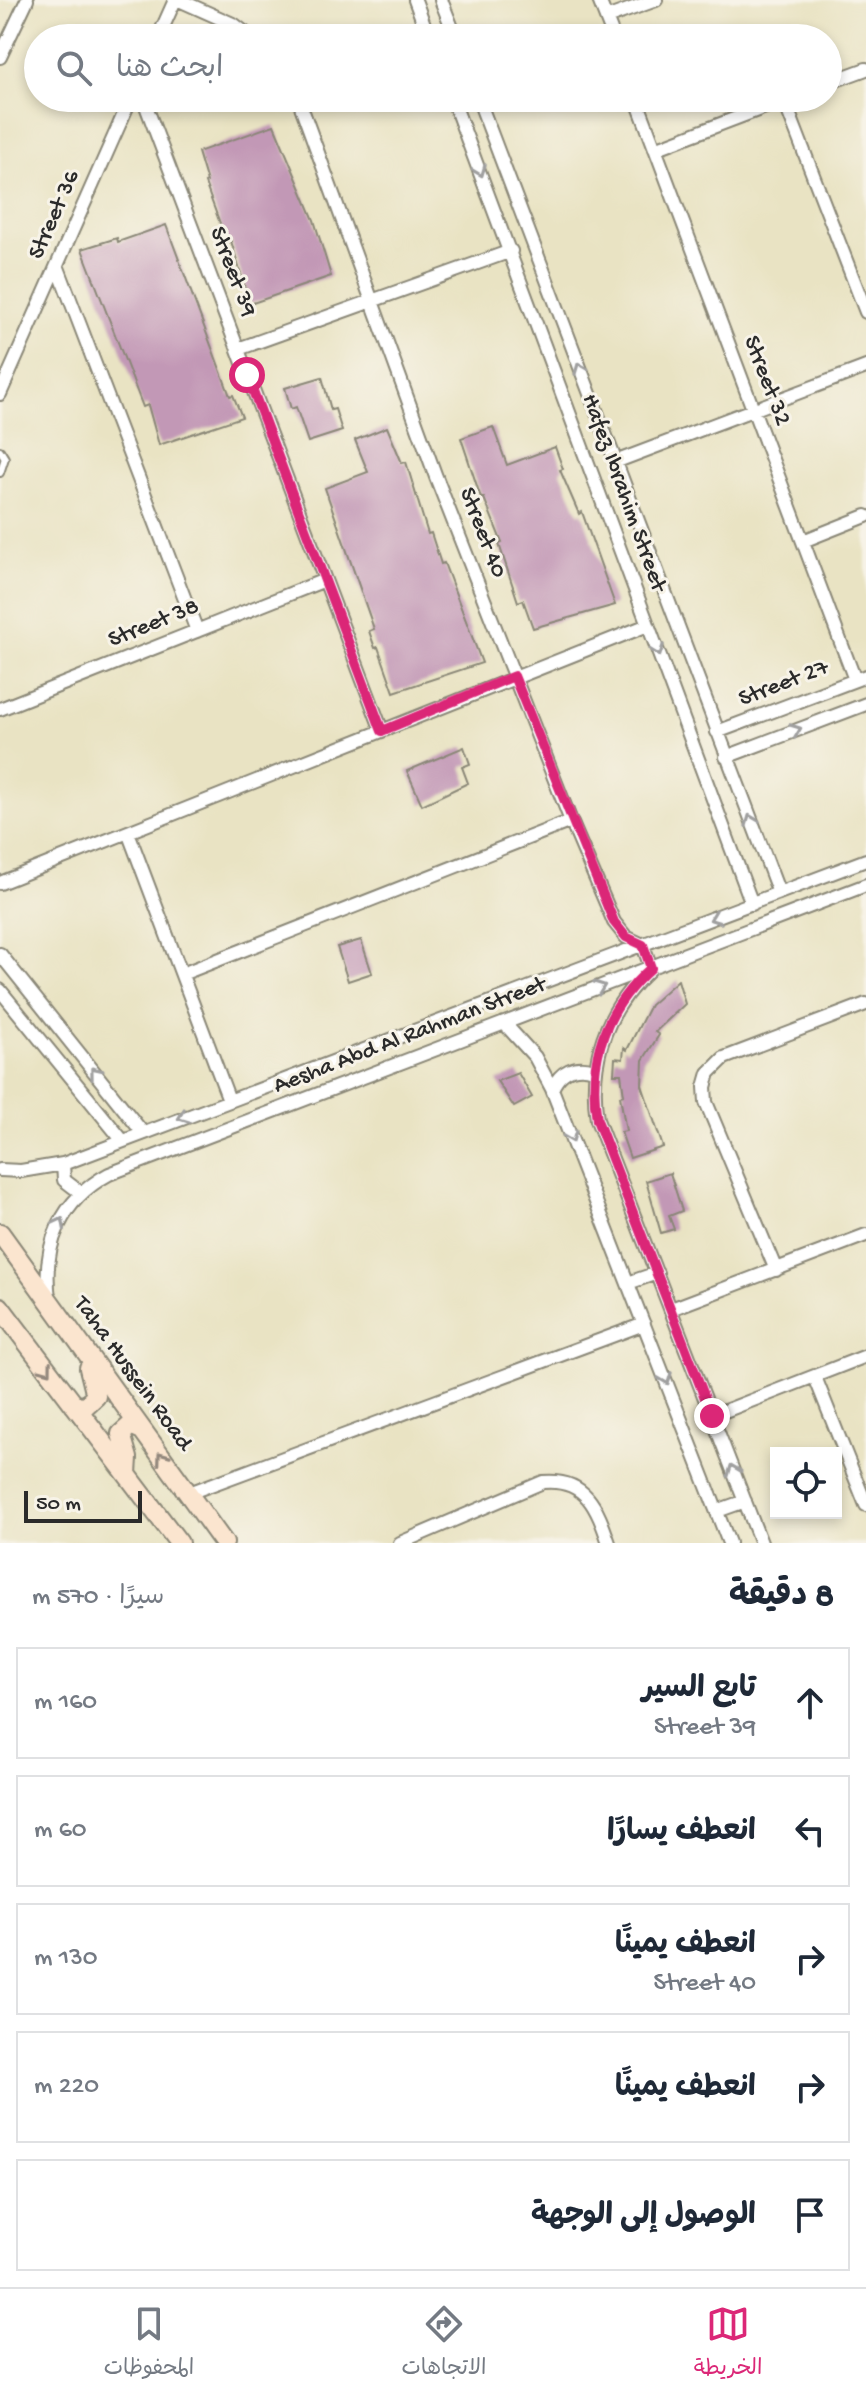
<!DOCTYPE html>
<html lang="ar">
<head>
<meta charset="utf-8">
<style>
	:root { --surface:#fff; --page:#f2f2f3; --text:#1f2937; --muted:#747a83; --line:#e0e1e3; --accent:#db2777 }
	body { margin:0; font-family:"Gochi Hand","Playpen Sans Arabic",sans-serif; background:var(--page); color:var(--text); direction:rtl }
	.controls { position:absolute; right:24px; bottom:24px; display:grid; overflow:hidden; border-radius:0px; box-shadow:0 4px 12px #0003 }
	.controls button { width:72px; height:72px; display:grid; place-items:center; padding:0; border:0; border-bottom:2px solid var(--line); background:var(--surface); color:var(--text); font:40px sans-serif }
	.scale { position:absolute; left:24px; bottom:20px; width:118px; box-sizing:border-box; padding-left:8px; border:4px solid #2b2b2b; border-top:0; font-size:22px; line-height:28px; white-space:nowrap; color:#2b2b2b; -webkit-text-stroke:6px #f7f3e8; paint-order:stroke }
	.stop { position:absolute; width:24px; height:24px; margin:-18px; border:6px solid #db2777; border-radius:50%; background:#fff }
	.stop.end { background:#db2777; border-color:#fff; box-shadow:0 2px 8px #0008 }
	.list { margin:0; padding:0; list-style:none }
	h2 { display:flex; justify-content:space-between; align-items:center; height:104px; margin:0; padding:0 32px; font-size:34px }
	h2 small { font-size:26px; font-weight:400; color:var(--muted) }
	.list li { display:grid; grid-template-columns:52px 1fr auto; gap:24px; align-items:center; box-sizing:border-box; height:112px; margin:0 16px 16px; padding:0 16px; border:2px solid var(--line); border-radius:0px }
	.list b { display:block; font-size:30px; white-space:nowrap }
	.list p { margin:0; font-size:26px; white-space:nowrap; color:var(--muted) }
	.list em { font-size:26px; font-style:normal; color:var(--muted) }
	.icon { flex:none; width:44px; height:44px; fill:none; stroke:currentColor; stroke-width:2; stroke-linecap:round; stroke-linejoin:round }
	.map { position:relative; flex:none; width:866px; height:1543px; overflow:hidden; direction:ltr }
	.search { position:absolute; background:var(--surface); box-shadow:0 4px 12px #0003; left:24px; right:24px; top:24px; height:88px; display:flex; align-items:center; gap:20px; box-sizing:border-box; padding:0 28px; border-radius:44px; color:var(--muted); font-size:30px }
	.sheet { height:744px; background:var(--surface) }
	nav { display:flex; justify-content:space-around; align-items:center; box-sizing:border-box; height:112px; border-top:2px solid var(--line); background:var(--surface); font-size:22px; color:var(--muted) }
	nav a { display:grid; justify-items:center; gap:4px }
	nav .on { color:var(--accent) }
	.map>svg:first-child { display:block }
</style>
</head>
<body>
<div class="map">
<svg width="866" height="1543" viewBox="0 0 866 1543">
	<rect width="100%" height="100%" fill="#f7f3e8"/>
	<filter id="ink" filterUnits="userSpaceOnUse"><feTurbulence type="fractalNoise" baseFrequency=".0125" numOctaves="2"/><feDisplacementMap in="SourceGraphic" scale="16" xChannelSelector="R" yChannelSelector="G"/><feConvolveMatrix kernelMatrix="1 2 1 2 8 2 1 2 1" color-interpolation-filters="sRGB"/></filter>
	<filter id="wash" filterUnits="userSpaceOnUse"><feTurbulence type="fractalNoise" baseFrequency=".006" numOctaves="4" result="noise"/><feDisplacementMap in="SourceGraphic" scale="32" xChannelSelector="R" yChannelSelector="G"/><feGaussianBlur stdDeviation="1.8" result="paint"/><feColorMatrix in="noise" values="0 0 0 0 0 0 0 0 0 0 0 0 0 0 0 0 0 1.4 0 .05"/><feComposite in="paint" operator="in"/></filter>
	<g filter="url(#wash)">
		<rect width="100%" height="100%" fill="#e9e3c3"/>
		<g id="blocks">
			<path fill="#c298b6" d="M 274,125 L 314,220 L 331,276 L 250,304 L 231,241 L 227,242 L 205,183 L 207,182 L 198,152 Z
				M 166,225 L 230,396 L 233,395 L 242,417 L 159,445 L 148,405 L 143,407 L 82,249 L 117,238 L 118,242 Z
				M 322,377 L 331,410 L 335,409 L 342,431 L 308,442 L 296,407 L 291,409 L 285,388 Z
				M 387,427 L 402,463 L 406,462 L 428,534 L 431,533 L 441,564 L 444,563 L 482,663 L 394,692 L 378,647 L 375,648 L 369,631 L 374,629 L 325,488 L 368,472 L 355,440 Z
				M 493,427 L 507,465 L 555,447 L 563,469 L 560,470 L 579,514 L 582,512 L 615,605 L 533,628 L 523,600 L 518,602 L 499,544 L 502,543 L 484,498 L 481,498 L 461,438 Z
				M 464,747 L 470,764 L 462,767 L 468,783 L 422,805 L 407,771 Z
				M 361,940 L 372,973 L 348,981 L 337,947 Z
				M 678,980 L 685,1004 L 655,1032 L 659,1035 L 643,1060 L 642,1085 L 663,1147 L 630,1158 L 621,1132 L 626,1131 L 620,1096 L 624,1095 L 621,1074 L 614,1074 L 615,1058 L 623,1059 L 624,1048 L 627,1050 L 650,1005 Z
				M 518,1073 L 532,1097 L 514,1107 L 497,1081 Z
				M 670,1173 L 682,1211 L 669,1216 L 674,1229 L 661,1233 L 646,1181 Z"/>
		</g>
	</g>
	<g filter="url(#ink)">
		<use href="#blocks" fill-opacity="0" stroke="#8a8777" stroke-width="2"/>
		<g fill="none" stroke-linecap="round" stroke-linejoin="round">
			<g stroke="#8a8777" stroke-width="10">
				<path id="service" d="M 0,450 L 5,458 L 0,473"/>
			</g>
			<g stroke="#8a8777" stroke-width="16">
				<path id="minor" d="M 179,0 L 235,25 L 252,38
					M 415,0 L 429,38
					M 441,0 L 456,38
					M 599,0 L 614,38
					M 606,18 L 656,0
					M 158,38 L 175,0
					M 0,57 L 27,0
					M 828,83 L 866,69
					M 143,98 L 382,731
					M 298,98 L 436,477 L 571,821 L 614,922 L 626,937 L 643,945 L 651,968 C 606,1009 588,1059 597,1120 L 761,1543
					M 452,98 L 752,904
					M 478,98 L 779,893
					M 636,98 L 855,680
					M 784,100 L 866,312
					M 655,149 L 789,98
					M 57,265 L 197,631
					M 238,349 L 511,251
					M 0,394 L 131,98
					M 615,462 L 866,367
					M 803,541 L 866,516
					M 0,709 L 325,580
					M 717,732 L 866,676
					M 726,757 L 866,704
					M 128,832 L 229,1100
					M 0,883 L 648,625
					M 0,954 L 143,1133
					M 182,974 L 571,821
					M 0,990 L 123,1141
					M 504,1023 L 535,1057 L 552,1089 L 729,1543
					M 552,1089 C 560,1071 575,1064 594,1070
					M 63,1164 L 64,1180 L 81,1193
					M 0,1170 L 21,1171 L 63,1164 L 866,860
					M 776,1270 L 706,1102 L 705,1087 L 709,1073 L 724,1058 L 866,1004
					M 628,1283 L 657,1273
					M 49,1298 C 42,1245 61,1200 109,1174 L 866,885
					M 671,1309 L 866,1235
					M 815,1377 L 866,1505
					M 712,1416 L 866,1356
					M 189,1493 L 644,1324
					M 717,1511 L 745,1501
					M 400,1543 L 543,1482 C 586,1478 597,1508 609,1543"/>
			</g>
			<g stroke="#8a8777" stroke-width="22">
				<path id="secondary" d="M 0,1233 L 224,1543
					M 0,1307 L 179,1543
					M 74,1405 L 85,1406 L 96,1396 L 89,1368
					M 127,1474 L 128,1458 L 121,1434 L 131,1425 L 142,1430"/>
			</g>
			<use href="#service" stroke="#fff" stroke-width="6"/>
			<use href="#minor" stroke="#fff" stroke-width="12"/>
			<use href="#secondary" stroke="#fbe5cf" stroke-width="18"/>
		</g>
		<defs><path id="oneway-chevron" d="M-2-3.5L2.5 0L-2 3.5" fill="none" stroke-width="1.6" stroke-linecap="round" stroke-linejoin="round" transform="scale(2)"/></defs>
		<g stroke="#a0a0a0">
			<use href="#oneway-chevron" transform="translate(480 171) rotate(69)"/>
			<use href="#oneway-chevron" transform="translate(580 368) rotate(-111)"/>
			<use href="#oneway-chevron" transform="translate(658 651) rotate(70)"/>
			<use href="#oneway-chevron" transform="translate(796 730) rotate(-21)"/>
			<use href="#oneway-chevron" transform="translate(751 820) rotate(-111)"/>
			<use href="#oneway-chevron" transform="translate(715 918) rotate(159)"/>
			<use href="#oneway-chevron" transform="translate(600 987) rotate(-21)"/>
			<use href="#oneway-chevron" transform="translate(95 1072) rotate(-129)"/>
			<use href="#oneway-chevron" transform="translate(183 1117) rotate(159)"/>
			<use href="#oneway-chevron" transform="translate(571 1137) rotate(69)"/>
			<use href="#oneway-chevron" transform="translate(60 1223) rotate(-63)"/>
			<use href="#oneway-chevron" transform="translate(666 1379) rotate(69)"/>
			<use href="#oneway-chevron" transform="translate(733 1470) rotate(-111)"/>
		</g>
		<g stroke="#93887d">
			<use href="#oneway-chevron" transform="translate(47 1369) rotate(53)"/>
			<use href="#oneway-chevron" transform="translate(162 1457) rotate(-126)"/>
		</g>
	</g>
	<g fill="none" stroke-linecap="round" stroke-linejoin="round" filter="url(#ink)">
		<path stroke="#db2777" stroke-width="10" d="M 247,375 L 382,731 L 514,676 L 614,922 L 626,937 L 643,945 L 651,968 C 606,1008 587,1059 597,1120 L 712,1416"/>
	</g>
	<g text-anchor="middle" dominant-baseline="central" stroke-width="6" stroke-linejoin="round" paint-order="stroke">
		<g font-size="24" fill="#2b2b2b" stroke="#f7f3e8">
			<text transform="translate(55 215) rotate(-66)">Street 36</text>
			<text transform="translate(232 272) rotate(69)">Street 39</text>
			<text transform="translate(766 381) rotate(69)">Street 32</text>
			<text transform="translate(623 493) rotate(70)">Hafez Ibrahim Street</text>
			<text transform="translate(482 533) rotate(69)">Street 40</text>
			<text transform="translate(154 624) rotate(-22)">Street 38</text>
			<text transform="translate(784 684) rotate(-21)">Street 27</text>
			<text transform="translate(410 1036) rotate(-21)">Aesha Abd Al Rahman Street</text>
			<text transform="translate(132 1374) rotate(54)">Taha Hussein Road</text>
		</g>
	</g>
</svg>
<div class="controls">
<button><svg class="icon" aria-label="locate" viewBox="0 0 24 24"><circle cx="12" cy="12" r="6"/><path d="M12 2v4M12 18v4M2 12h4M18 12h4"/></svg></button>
</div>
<div class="scale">50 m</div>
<div class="stop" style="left:247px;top:375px"></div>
<div class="stop end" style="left:712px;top:1416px"></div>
<div class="search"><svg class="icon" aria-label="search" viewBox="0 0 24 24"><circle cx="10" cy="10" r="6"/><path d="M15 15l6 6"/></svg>ابحث هنا</div>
</div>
<section class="sheet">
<h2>8 دقيقة<small>سيرًا · 570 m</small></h2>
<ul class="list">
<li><svg class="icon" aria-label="ahead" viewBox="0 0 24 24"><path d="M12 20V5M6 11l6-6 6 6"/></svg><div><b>تابع السير</b><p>Street 39</p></div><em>160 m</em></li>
<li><svg class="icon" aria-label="left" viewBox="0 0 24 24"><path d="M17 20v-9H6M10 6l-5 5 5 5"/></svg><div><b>انعطف يسارًا</b></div><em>60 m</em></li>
<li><svg class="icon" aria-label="right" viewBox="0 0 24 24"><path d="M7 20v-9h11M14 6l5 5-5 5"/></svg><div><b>انعطف يمينًا</b><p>Street 40</p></div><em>130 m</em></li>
<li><svg class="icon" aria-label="right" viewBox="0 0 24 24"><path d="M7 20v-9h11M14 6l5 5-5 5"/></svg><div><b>انعطف يمينًا</b></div><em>220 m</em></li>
<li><svg class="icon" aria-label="arrive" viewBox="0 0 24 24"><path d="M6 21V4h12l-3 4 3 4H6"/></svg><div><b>الوصول إلى الوجهة</b></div></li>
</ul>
</section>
<nav>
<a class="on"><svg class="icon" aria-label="map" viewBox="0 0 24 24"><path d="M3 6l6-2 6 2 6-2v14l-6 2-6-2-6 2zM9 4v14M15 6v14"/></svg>الخريطة</a>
<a><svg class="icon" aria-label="directions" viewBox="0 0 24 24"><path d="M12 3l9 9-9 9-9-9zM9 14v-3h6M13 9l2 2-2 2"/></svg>الاتجاهات</a>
<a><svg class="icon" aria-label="saved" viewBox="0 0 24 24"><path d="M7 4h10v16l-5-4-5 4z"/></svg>المحفوظات</a>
</nav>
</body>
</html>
